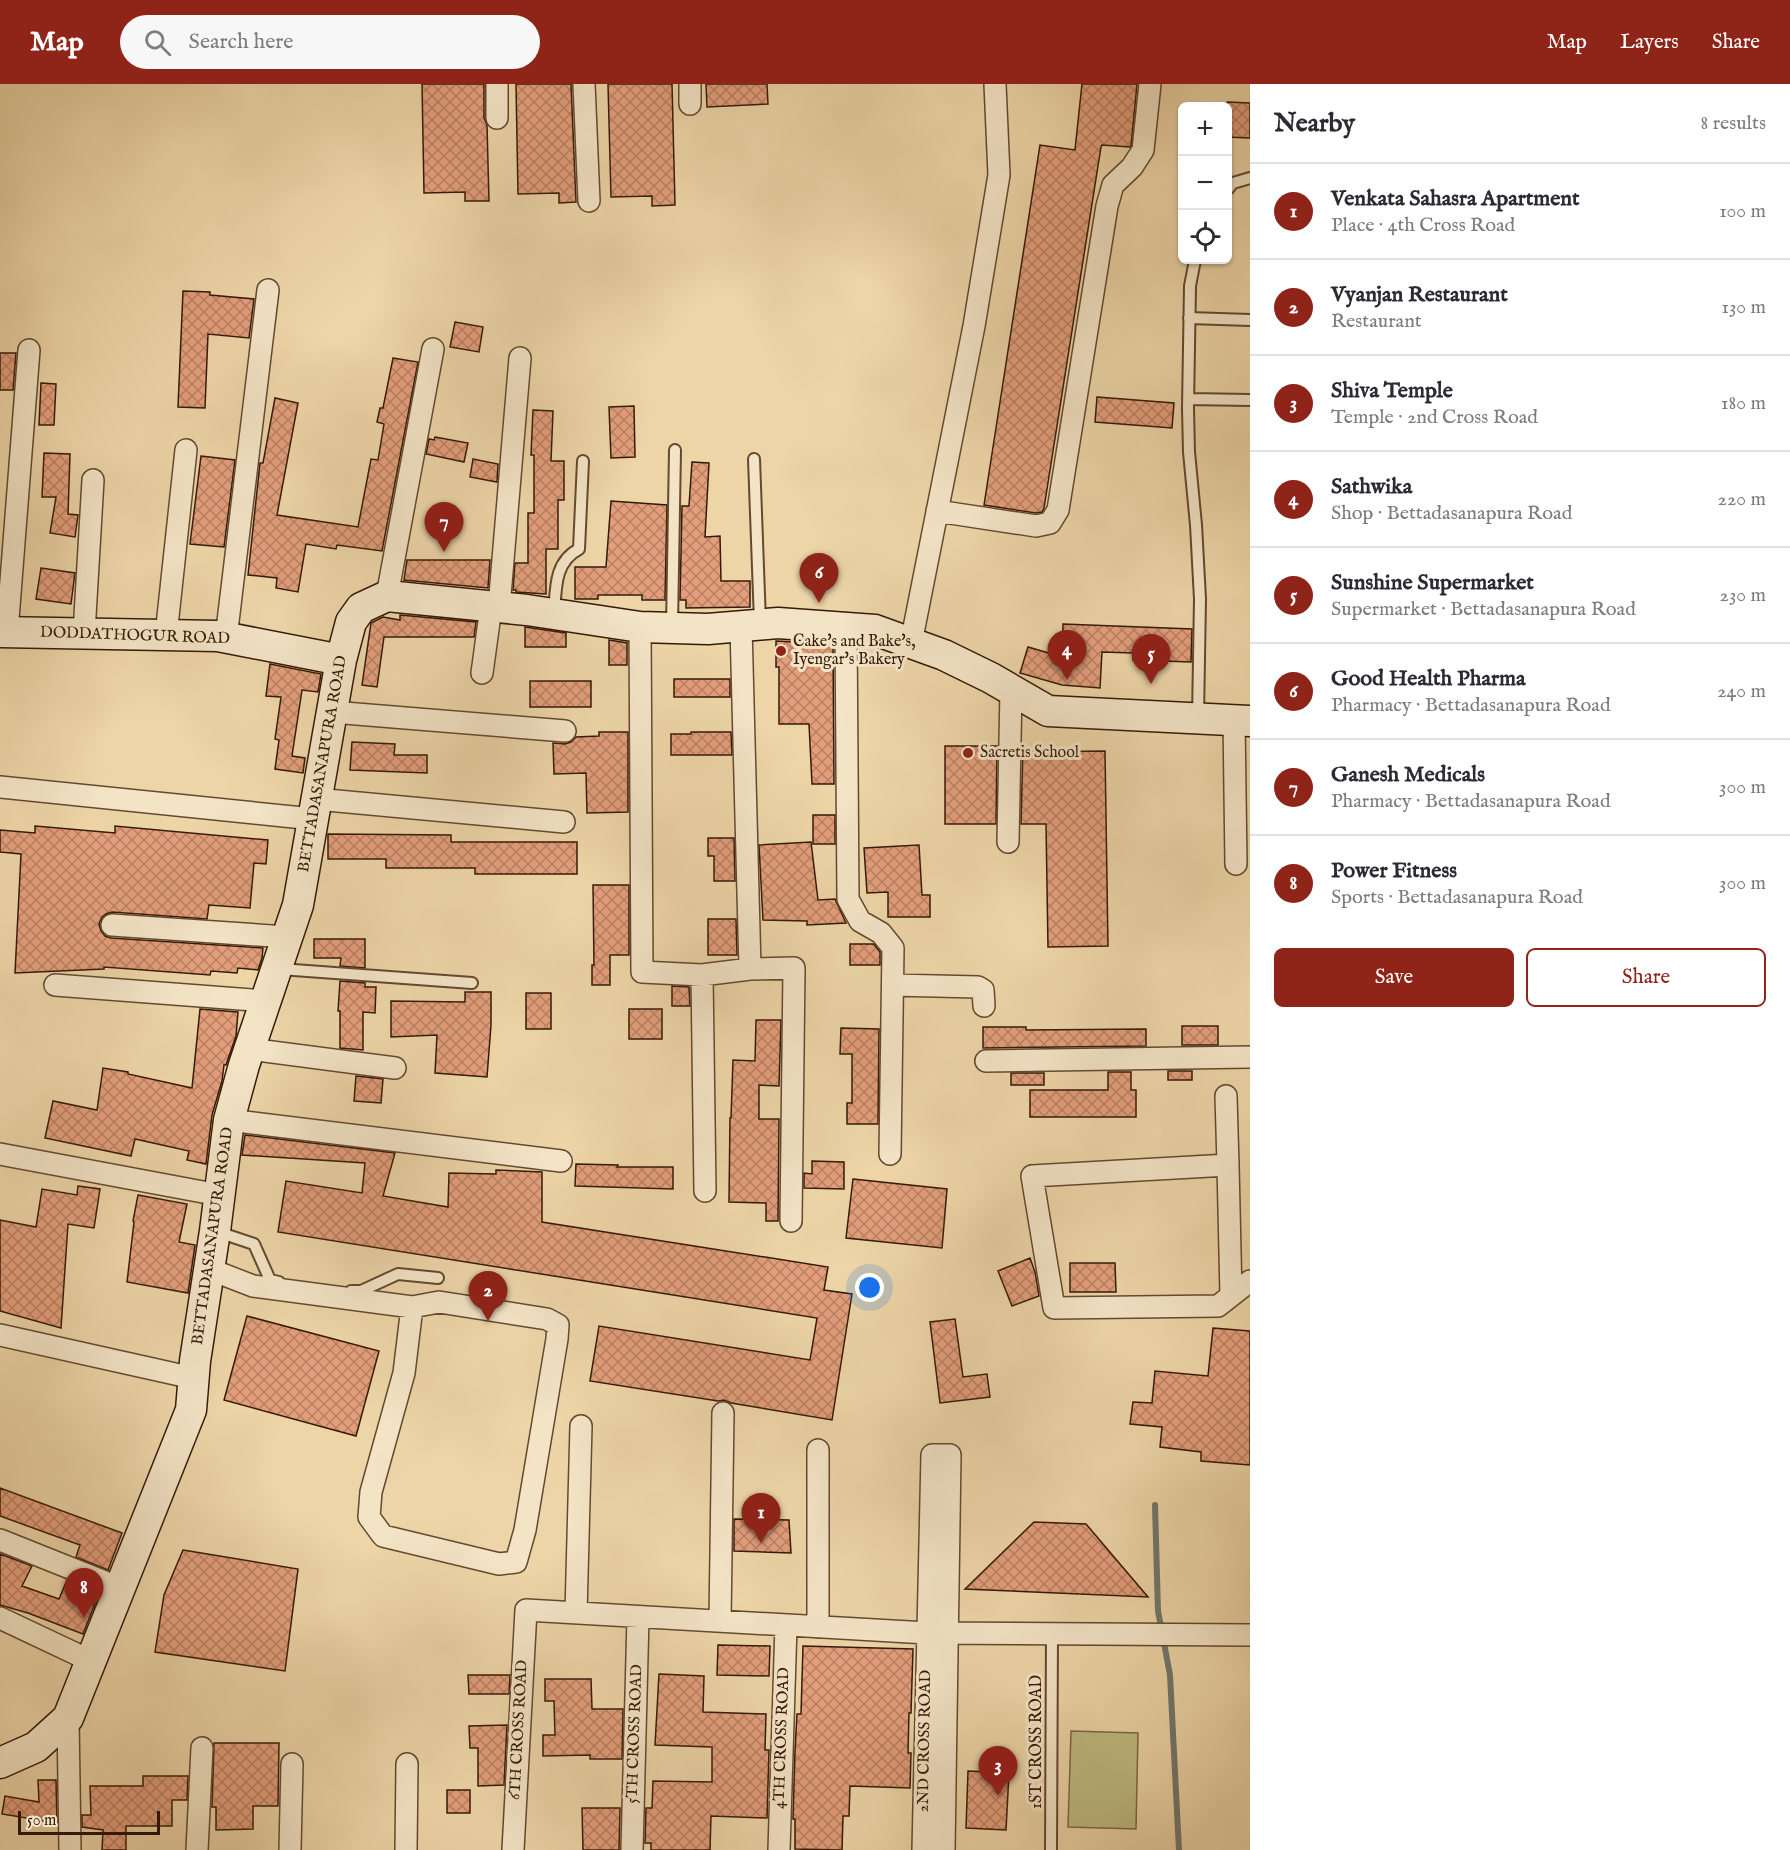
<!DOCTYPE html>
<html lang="en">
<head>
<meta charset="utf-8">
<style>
	:root { --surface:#fff; --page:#f7f7f7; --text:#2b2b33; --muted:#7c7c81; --line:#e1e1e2; --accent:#8f2418 }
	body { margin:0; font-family:"IM FELL English",serif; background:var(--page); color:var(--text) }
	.controls { position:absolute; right:18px; top:18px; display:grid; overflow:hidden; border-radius:9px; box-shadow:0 2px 4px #0004 }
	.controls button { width:54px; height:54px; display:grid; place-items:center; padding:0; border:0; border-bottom:2px solid var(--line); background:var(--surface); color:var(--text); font:30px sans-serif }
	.scale { position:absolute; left:18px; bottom:15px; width:142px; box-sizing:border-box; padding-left:6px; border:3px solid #351a08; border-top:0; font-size:16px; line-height:21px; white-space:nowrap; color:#351a08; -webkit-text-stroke:4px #f3e4c6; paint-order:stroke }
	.you { position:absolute; left:870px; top:1204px; width:21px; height:21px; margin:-15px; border:4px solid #fff; border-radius:50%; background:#1a73e8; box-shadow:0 0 0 9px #1a73e833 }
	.badge { display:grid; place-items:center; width:39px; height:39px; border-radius:50%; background:var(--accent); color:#fff; font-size:20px; font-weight:700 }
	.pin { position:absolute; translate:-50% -50px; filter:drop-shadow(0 2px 3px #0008) }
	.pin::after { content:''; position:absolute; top:32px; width:21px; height:18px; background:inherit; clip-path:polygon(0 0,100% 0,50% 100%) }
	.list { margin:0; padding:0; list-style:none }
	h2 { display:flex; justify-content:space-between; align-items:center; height:78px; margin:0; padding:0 24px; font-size:26px }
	h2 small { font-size:20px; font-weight:400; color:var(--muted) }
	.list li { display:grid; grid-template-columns:39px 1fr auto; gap:18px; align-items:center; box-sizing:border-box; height:96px; padding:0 24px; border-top:2px solid var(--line) }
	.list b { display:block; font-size:22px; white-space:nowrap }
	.list p { margin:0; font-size:20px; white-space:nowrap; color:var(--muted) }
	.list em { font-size:20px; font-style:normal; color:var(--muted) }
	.actions { display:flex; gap:12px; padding:18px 24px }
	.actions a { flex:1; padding:14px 0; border:2px solid var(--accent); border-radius:9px; text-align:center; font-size:21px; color:var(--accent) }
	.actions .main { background:var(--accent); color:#fff }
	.icon { flex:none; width:33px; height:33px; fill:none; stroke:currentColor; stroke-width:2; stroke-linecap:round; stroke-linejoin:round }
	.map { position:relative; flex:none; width:1250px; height:1766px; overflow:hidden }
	header { display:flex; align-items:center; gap:36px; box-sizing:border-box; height:84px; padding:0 30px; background:var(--accent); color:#fff }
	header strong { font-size:28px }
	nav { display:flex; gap:33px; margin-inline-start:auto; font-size:21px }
	.search { width:420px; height:54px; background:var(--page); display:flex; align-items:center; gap:15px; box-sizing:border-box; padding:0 21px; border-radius:33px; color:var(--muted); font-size:22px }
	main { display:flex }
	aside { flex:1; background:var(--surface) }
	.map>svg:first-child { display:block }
</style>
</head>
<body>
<header>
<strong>Map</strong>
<div class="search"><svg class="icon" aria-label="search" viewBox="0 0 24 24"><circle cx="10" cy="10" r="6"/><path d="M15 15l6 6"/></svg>Search here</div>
<nav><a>Map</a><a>Layers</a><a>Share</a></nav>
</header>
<main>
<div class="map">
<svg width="1250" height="1766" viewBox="0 0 1250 1766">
	<defs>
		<pattern id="building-cross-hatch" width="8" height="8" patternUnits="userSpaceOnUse" patternTransform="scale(1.5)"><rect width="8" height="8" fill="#e39e7b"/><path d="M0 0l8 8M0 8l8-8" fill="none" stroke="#b98063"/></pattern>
	</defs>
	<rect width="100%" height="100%" fill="#edd5a8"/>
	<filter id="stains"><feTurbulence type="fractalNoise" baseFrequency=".00333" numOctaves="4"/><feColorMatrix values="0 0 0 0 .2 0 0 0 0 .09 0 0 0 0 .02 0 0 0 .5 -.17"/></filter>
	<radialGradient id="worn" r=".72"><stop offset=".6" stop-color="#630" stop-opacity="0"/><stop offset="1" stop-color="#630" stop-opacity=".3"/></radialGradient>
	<path fill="#bfbb83" stroke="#7a6a46" stroke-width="1.5" d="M 1071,1647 L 1138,1649 L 1136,1745 L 1068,1743 Z"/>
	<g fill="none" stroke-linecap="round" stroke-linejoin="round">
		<path stroke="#72786d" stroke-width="6" d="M 1155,1421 L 1158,1527 L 1170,1591 L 1179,1766"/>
	</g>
	<path fill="url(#building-cross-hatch)" stroke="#351a08" stroke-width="1.5" d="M 422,0 L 484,0 L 484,34 L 487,41 L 489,117 L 465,117 L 465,108 L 424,109 Z
		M 516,0 L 571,0 L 576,118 L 559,119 L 559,109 L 518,110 Z
		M 608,0 L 672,0 L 675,121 L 652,122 L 652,112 L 611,113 Z
		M 706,0 L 767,0 L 768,20 L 707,23 Z
		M 1082,0 L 1137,0 L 1131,62 L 1130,63 L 1102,61 L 1101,63 L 1044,424 L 1042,428 L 1036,429 L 984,421 L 1040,61 L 1075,66 Z
		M 1227,18 L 1250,19 L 1250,54 L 1227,53 Z
		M 183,207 L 210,208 L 210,211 L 254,215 L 249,254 L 208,250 L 205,324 L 178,323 Z
		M 455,238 L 483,243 L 479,268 L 450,263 Z
		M 0,269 L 16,269 L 13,306 L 0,306 Z
		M 393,274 L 418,278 L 382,467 L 337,461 L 336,465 L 306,460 L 298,508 L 276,504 L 277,494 L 248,491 L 260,379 L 263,379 L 275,314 L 298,319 L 277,431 L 358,443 L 371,375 L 378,376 L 384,340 L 377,338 L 380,324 L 383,324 Z
		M 41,299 L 56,300 L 54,341 L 39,341 Z
		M 1097,313 L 1174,319 L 1172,344 L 1095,338 Z
		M 634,322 L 635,373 L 611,374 L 609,323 Z
		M 533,326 L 553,327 L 551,377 L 564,377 L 564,416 L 558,416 L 558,465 L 546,465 L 546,510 L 516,508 L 516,506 L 513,506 L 515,479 L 528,479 L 528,429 L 534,429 L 534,371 L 531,371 Z
		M 435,353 L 468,359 L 464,378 L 426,370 L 429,355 L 434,356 Z
		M 44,369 L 70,370 L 68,430 L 78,431 L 75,453 L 50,449 L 56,413 L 42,413 Z
		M 201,372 L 235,376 L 224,463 L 190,460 Z
		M 473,375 L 498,380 L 497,398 L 470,393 Z
		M 692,378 L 709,379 L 705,453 L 720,452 L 721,497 L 750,497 L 750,523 L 686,524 L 686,516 L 680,516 L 682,422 L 689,422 Z
		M 611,417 L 667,421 L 665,516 L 642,516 L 642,511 L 598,511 L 598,515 L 575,515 L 575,483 L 606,483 Z
		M 407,476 L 490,476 L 488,504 L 404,496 Z
		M 41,484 L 75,489 L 71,520 L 36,515 Z
		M 400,531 L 476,538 L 474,553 L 384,553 L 377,603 L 362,601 L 371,539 L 383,533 L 400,536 Z
		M 1063,540 L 1192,545 L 1191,578 L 1133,576 L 1133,569 L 1102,568 L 1100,604 L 1062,601 L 1020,589 L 1028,563 L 1062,573 Z
		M 525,543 L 566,549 L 566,563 L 525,563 Z
		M 609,556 L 627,559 L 627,581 L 609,581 Z
		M 776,557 L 833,560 L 834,700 L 812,700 L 809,640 L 779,640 L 779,583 L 776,583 Z
		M 270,580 L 321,590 L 318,608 L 302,606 L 292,672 L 305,674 L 303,689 L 275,685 L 279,656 L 275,655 L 281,613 L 266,612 Z
		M 674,595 L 730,595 L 730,613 L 674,613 Z
		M 530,597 L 591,597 L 591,623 L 530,623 Z
		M 599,648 L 628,648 L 628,728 L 587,729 L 586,689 L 554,690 L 553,659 L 565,660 L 571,658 L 576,653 L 599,652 Z
		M 691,648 L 731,648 L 732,671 L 671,671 L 671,650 L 691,650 Z
		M 352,658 L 395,660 L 394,671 L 427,671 L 427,689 L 350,686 Z
		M 945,662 L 997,662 L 996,740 L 945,740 Z
		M 1023,662 L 1024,662 L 1024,668 L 1105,667 L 1108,862 L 1048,863 L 1046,740 L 1021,740 Z
		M 813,731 L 835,731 L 835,760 L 813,760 Z
		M 35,742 L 115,749 L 115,742 L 268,756 L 266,780 L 254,779 L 250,824 L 209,821 L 207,835 L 112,828 L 106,830 L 102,833 L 99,840 L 101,847 L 105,852 L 111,854 L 263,864 L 262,874 L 258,886 L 238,884 L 237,889 L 211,887 L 210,891 L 104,883 L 104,885 L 15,889 L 21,770 L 0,768 L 0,746 L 35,749 Z
		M 328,750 L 451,751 L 451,758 L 577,758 L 577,790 L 475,790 L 475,784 L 386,784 L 386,775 L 328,775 Z
		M 708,754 L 734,754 L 735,797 L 714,797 L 714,772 L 708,772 Z
		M 811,758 L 818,816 L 835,815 L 846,839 L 807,841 L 807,837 L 763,836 L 759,761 Z
		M 919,761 L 922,811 L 930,811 L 930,833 L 888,833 L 888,808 L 867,809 L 864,764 Z
		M 593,801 L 629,801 L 629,871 L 610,871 L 610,901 L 592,901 L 592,881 L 594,881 Z
		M 708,835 L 736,835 L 737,871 L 708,871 Z
		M 314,855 L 365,855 L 365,884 L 340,882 L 341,874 L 314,874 Z
		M 850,860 L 874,860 L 880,868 L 880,881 L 850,881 Z
		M 340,897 L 365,899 L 365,903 L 376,903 L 375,929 L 363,928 L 363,966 L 340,964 L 340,927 L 338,927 Z
		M 672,902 L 689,903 L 690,922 L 672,922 Z
		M 465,908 L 491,908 L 491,941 L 487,993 L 435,989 L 437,951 L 391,953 L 391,917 L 465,918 Z
		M 526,909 L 551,909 L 551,945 L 526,945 Z
		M 200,925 L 238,928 L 236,952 L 226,981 L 224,981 L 222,997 L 212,1031 L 206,1080 L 187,1076 L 189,1067 L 135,1055 L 131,1072 L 45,1054 L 53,1017 L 97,1026 L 103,984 L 128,988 L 128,990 L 192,1004 Z
		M 629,925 L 662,925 L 662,955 L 629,955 Z
		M 756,936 L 781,936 L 779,1002 L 759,1001 L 759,1035 L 779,1035 L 778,1137 L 766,1137 L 766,1119 L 729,1118 L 730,1034 L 731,1034 L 733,976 L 755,977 Z
		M 1182,942 L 1218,942 L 1218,961 L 1182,961 Z
		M 983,943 L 1026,943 L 1026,946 L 1146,945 L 1146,962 L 983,964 Z
		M 841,944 L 879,945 L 878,1040 L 847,1040 L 847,1019 L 852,1019 L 852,970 L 840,970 Z
		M 1168,987 L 1192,987 L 1192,996 L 1168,996 Z
		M 1108,988 L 1131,988 L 1131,1006 L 1136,1006 L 1136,1033 L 1030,1033 L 1030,1006 L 1108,1006 Z
		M 1011,989 L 1044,989 L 1044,1001 L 1011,1001 Z
		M 356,992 L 383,995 L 381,1019 L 354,1017 Z
		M 245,1051 L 395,1069 L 383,1112 L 448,1123 L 449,1089 L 496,1090 L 496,1086 L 542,1088 L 542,1138 L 828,1183 L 824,1206 L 852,1210 L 832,1336 L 731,1319 L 724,1316 L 718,1317 L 590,1297 L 599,1242 L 810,1276 L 817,1234 L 278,1148 L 286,1097 L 362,1109 L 365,1079 L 242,1071 Z
		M 812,1077 L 844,1078 L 844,1105 L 804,1104 L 804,1089 L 812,1090 Z
		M 576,1080 L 618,1081 L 617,1083 L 673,1083 L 673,1105 L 575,1102 Z
		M 853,1095 L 947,1105 L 942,1164 L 846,1154 Z
		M 78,1102 L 100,1105 L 94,1144 L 68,1140 L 61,1244 L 0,1227 L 0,1136 L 36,1143 L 42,1105 L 77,1111 Z
		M 138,1111 L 187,1120 L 179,1158 L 195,1161 L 188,1209 L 127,1198 L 134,1138 L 133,1137 Z
		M 1030,1174 L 1035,1188 L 1039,1212 L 1012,1222 L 998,1187 Z
		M 1070,1179 L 1115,1179 L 1116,1208 L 1070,1208 Z
		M 247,1232 L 379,1267 L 356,1352 L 224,1316 Z
		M 955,1235 L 963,1293 L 987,1290 L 990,1313 L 940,1319 L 930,1238 Z
		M 1213,1244 L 1250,1247 L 1250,1381 L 1201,1377 L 1201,1368 L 1160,1363 L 1162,1343 L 1130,1340 L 1133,1318 L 1152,1319 L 1155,1287 L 1208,1292 Z
		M 0,1404 L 122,1449 L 108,1486 L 76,1473 L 80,1461 L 0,1432 Z
		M 734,1435 L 789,1436 L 791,1469 L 734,1467 Z
		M 1034,1438 L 1086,1440 L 1148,1513 L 965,1505 Z
		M 183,1466 L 298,1485 L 285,1587 L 155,1568 L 164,1511 Z
		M 0,1470 L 32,1482 L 22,1502 L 59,1515 L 67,1496 L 99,1509 L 83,1550 L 28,1529 L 0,1521 Z
		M 718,1561 L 770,1562 L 769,1592 L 717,1591 Z
		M 803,1562 L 913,1565 L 911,1629 L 909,1629 L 908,1669 L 911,1669 L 910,1704 L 850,1702 L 849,1732 L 843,1732 L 842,1766 L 795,1765 L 795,1735 L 793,1735 L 795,1667 L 797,1630 L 801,1630 Z
		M 659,1590 L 704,1592 L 703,1628 L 766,1630 L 765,1666 L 769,1666 L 767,1734 L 711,1732 L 710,1766 L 651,1766 L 651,1759 L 645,1759 L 646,1724 L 652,1724 L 653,1697 L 712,1698 L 712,1663 L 655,1661 Z
		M 468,1591 L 510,1591 L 509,1610 L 469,1610 Z
		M 545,1595 L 591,1595 L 592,1625 L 623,1625 L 622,1675 L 590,1675 L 590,1671 L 543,1672 L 543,1651 L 555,1651 L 554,1617 L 545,1617 Z
		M 507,1641 L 504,1701 L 478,1702 L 478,1664 L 470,1664 L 469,1642 Z
		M 214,1659 L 279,1659 L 278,1722 L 253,1722 L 253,1745 L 216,1746 L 216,1723 L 212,1723 Z
		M 968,1687 L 1009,1689 L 1006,1746 L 966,1744 Z
		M 143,1692 L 188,1692 L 187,1716 L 172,1716 L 172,1742 L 126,1742 L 126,1766 L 102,1766 L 103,1746 L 82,1743 L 82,1731 L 91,1731 L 90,1702 L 143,1702 Z
		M 38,1696 L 56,1696 L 57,1739 L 2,1730 L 5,1712 L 39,1718 Z
		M 447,1706 L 470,1706 L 470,1729 L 447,1729 Z
		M 582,1724 L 620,1724 L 619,1766 L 583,1766 Z"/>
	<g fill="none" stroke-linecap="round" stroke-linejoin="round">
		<g stroke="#634930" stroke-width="14">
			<path id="lane" d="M 1228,105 L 1233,99 L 1250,94
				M 1195,176 L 1190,202 L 1188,324 L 1189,368 L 1196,441 L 1200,515 L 1198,633
				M 1189,234 L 1250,236
				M 1188,315 L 1250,316
				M 754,375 L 760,538
				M 554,530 C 556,505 554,478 579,465 L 583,377
				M 672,542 L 675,366
				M 280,885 L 472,899
				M 218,1148 L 254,1160 L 270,1196 L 279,1198
				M 351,1207 L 361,1207 L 398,1190 L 438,1194
				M 1051,1766 L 1052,1549"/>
		</g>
		<g stroke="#634930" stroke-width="24">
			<path id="street" d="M 497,0 L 497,34
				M 584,0 L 589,117
				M 690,0 L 690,20
				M 937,427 L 1036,442 L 1050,439 L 1058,426 L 1107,122 L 1113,101 L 1132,83 L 1143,66 L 1150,0
				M 387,512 L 433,265
				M 499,523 L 520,274
				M 640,543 L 642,888 L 702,891
				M 846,544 L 848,815 L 860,837 L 881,849 L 893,864 L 890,1070
				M 7,548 L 29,266
				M 84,549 L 93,396
				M 166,551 L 186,366
				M 226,554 L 268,206
				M 911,559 L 974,242 L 999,91 L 995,0
				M 482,589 L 491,523
				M 332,628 L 565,647
				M 1234,636 L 1236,780
				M 0,703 L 313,735
				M 316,715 L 564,738
				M 1008,758 L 1011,606
				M 112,841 L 287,853
				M 750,885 L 794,884 L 791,1137
				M 55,901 L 266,917
				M 893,901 L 978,903 L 983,906 L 984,922
				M 249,965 L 395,984
				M 986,977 L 1250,973
				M 1226,1012 L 1228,1081
				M 229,1036 L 561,1077
				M 0,1070 L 219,1111
				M 705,1107 L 702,891 L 750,885 L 741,543
				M 209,1185 L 253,1202 L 412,1223 L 439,1218 L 547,1235 L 558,1241 L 557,1255 L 525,1446 L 516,1478 L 499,1480 L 383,1452 L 369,1433 L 371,1408 L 404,1289 L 412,1223
				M 1231,1212 L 1228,1081 L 1032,1092 L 1054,1224 L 1218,1222 L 1250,1197
				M 0,1251 L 193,1294
				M 818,1366 L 818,1543
				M 0,1456 L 120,1504
				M 576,1529 L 581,1342
				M 0,1534 L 91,1577
				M 720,1537 L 723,1329
				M 68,1634 L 70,1766
				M 197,1766 L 202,1664
				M 290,1766 L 292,1680
				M 406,1766 L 407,1680
				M 513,1766 L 526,1526 L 927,1549 L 1250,1551
				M 632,1766 L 638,1533
				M 779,1766 L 786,1541
				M 923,1766 L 932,1371 L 950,1371 L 944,1766"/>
		</g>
		<g stroke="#351a08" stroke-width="33">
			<path id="secondary" d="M 0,548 L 218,552 L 341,576
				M 0,1679 L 36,1663 L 68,1634 L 191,1326 L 195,1277 L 215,1147 L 229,1036 L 244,981 L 298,821 L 341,576 L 351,538 L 361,524 L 387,512 L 527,526 L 640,543 L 708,545 L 778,539 L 875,546 L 944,571 L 991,594 L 1048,627 L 1250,637"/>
		</g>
		<use href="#lane" stroke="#f3e4c6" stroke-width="10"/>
		<use href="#street" stroke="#f3e4c6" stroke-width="21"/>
		<use href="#secondary" stroke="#f3e4c6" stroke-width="30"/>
	</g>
	<g fill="#8f2418" stroke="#f3e4c6" stroke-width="2">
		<circle cx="781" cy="567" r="6"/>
		<circle cx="968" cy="669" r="6"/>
	</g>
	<g text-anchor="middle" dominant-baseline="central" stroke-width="6" stroke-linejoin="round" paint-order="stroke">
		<g font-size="16" fill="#351a08" stroke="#f3e4c6">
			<text transform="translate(135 552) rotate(2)">DODDATHOGUR ROAD</text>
			<text transform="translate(323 680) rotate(-80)">BETTADASANAPURA ROAD</text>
			<text transform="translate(213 1152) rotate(-82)">BETTADASANAPURA ROAD</text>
			<text transform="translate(519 1646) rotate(-87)">6TH CROSS ROAD</text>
			<text transform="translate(635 1650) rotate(-88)">5TH CROSS ROAD</text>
			<text transform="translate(782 1654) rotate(-88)">4TH CROSS ROAD</text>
			<text transform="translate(925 1657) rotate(-89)">2ND CROSS ROAD</text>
			<text transform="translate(1037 1658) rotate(-90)">1ST CROSS ROAD</text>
		</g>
		<g font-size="16" fill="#351a08" stroke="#f3e4c6" text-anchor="start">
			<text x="793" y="558">Cake's and Bake's,<tspan x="793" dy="18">Iyengar's Bakery</tspan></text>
			<text x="980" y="669">Sacretis School</text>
		</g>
	</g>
	<rect width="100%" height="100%" filter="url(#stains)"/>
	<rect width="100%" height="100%" fill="url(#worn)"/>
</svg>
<div class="controls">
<button>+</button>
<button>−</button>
<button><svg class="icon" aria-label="locate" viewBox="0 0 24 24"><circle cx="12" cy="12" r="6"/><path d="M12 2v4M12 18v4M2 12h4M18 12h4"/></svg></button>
</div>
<div class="scale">50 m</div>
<div class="you"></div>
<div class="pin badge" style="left:761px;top:1459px">1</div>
<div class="pin badge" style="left:488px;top:1237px">2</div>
<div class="pin badge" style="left:998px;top:1712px">3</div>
<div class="pin badge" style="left:1067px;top:596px">4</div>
<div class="pin badge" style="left:1151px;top:600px">5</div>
<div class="pin badge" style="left:819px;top:519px">6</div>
<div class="pin badge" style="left:444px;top:468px">7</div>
<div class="pin badge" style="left:84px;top:1534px">8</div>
</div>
<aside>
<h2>Nearby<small>8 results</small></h2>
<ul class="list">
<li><span class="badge">1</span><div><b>Venkata Sahasra Apartment</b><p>Place · 4th Cross Road</p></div><em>100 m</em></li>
<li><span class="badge">2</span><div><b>Vyanjan Restaurant</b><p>Restaurant</p></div><em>130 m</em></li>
<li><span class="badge">3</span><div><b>Shiva Temple</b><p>Temple · 2nd Cross Road</p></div><em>180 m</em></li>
<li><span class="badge">4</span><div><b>Sathwika</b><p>Shop · Bettadasanapura Road</p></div><em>220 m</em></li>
<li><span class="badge">5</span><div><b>Sunshine Supermarket</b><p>Supermarket · Bettadasanapura Road</p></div><em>230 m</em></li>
<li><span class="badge">6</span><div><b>Good Health Pharma</b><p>Pharmacy · Bettadasanapura Road</p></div><em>240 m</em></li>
<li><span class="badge">7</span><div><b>Ganesh Medicals</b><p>Pharmacy · Bettadasanapura Road</p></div><em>300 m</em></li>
<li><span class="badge">8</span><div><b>Power Fitness</b><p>Sports · Bettadasanapura Road</p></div><em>300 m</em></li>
</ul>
<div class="actions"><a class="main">Save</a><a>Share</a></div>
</aside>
</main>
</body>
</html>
